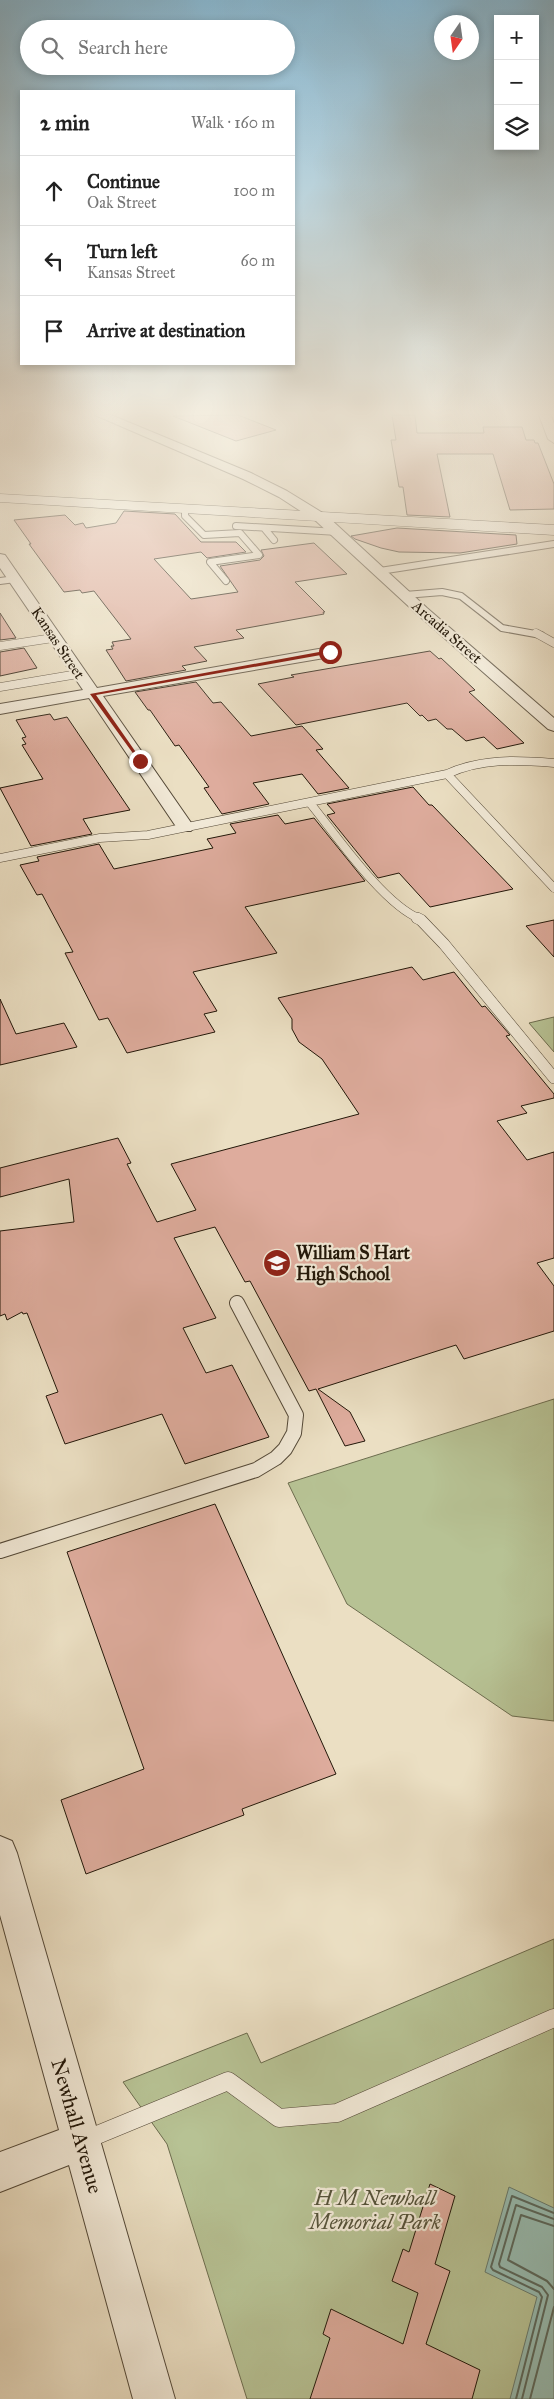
<!DOCTYPE html>
<html lang="en">
<head>
<meta charset="utf-8">
<style>
	:root { --surface:#fff; --page:#f6f6f6; --text:#222; --muted:#767676; --line:#e0e0e0 }
	body { margin:0; font-family:"IM FELL Great Primer",serif; background:var(--page); color:var(--text) }
	.controls { position:absolute; right:15px; top:15px; display:grid; overflow:hidden; border-radius:0px; box-shadow:0 2px 8px #0003 }
	.controls button { width:45px; height:45px; display:grid; place-items:center; padding:0; border:0; border-bottom:1px solid var(--line); background:var(--surface); color:var(--text); font:25px sans-serif }
	.compass { position:absolute; left:434px; top:15px; width:45px; height:45px; border-radius:50%; background:var(--surface); box-shadow:0 2px 8px #0003; rotate:193deg }
	.stop { position:absolute; width:15px; height:15px; margin:-11px; border:4px solid #8f2418; border-radius:50%; background:#fff }
	.stop.end { background:#8f2418; border-color:#fff; box-shadow:0 1px 5px #0008 }
	.list { margin:0; padding:0; list-style:none }
	h2 { display:flex; justify-content:space-between; align-items:center; height:65px; margin:0; padding:0 20px; font-size:21px }
	h2 small { font-size:16px; font-weight:400; color:var(--muted) }
	.list li { display:grid; grid-template-columns:32px 1fr auto; gap:15px; align-items:center; box-sizing:border-box; height:70px; padding:0 20px; border-top:1px solid var(--line) }
	.list b { display:block; font-size:19px; white-space:nowrap }
	.list p { margin:0; font-size:16px; white-space:nowrap; color:var(--muted) }
	.list em { font-size:16px; font-style:normal; color:var(--muted) }
	.icon { flex:none; width:28px; height:28px; fill:none; stroke:currentColor; stroke-width:2; stroke-linecap:round; stroke-linejoin:round }
	.map { position:relative; flex:none; width:554px; height:2399px; overflow:hidden }
	.search { position:absolute; background:var(--surface); box-shadow:0 2px 8px #0003; left:20px; top:20px; width:275px; height:55px; display:flex; align-items:center; gap:12px; box-sizing:border-box; padding:0 18px; border-radius:28px; color:var(--muted); font-size:19px }
	.panel { position:absolute; background:var(--surface); box-shadow:0 2px 8px #0003; left:20px; top:90px; width:275px; height:275px; border-radius:0px }
	.map>svg:first-child { display:block }
</style>
</head>
<body>
<div class="map">
<svg width="554" height="2399" viewBox="0 0 554 2399">
	<rect width="100%" height="100%" fill="#ebdfc3"/>
	<filter id="stains"><feTurbulence type="fractalNoise" baseFrequency=".004" numOctaves="4"/><feColorMatrix values="0 0 0 0 .2 0 0 0 0 .09 0 0 0 0 .02 0 0 0 .5 -.17"/></filter>
	<radialGradient id="worn" r=".72"><stop offset=".6" stop-color="#630" stop-opacity="0"/><stop offset="1" stop-color="#630" stop-opacity=".3"/></radialGradient>
	<path fill="#b7c294" stroke="#6c6c4e" d="M 554,1017 L 554,1052 L 529,1023 Z
		M 554,1399 L 554,1721 L 512,1716 L 347,1604 L 288,1483 Z
		M 554,1939 L 554,2399 L 247,2399 L 167,2144 L 123,2082 L 247,2033 L 261,2063 Z"/>
	<path fill="#98bdb2" stroke="#697b6e" d="M 509,2187 L 554,2208 L 554,2399 L 510,2399 L 537,2297 L 485,2272 Z"/>
	<g fill="none" stroke-linecap="round" stroke-linejoin="round">
		<path stroke="#5d6a5e" stroke-width="2" d="M 554,2226 L 521,2215 L 508,2260 L 547,2281 L 554,2289
			M 516,2399 L 542,2297 L 539,2292 L 493,2270 L 491,2267 L 512,2196 L 554,2213
			M 522,2399 L 548,2295 L 542,2287 L 500,2267 L 499,2264 L 516,2205 L 554,2219
			M 530,2399 L 554,2307"/>
	</g>
	<path fill="#deac9d" stroke="#221709" d="M 238,415 L 276,430 L 236,441 L 173,416 Z
		M 392,415 L 415,415 L 417,433 L 484,433 L 483,427 L 522,427 L 526,440 L 534,440 L 535,443 L 538,443 L 554,484 L 554,509 L 510,510 L 493,454 L 437,454 L 450,517 L 407,515 L 403,487 L 399,487 L 391,440 L 396,440 Z
		M 124,511 L 175,514 L 201,542 L 236,542 L 246,552 L 207,558 L 201,552 L 154,559 L 191,599 L 238,592 L 220,566 L 260,560 L 264,556 L 261,550 L 314,543 L 347,574 L 295,582 L 325,612 L 323,612 L 324,614 L 236,630 L 244,638 L 194,647 L 207,661 L 182,666 L 186,670 L 126,681 L 106,650 L 113,649 L 111,646 L 114,646 L 112,642 L 131,639 L 94,591 L 82,593 L 80,590 L 64,592 L 29,544 L 31,544 L 14,520 L 65,515 L 75,525 L 83,523 L 86,528 L 116,523 Z
		M 397,528 L 516,535 L 517,544 L 460,553 L 399,552 L 381,548 L 355,539 L 351,536 Z
		M 0,613 L 16,638 L 0,640 Z
		M 24,648 L 37,668 L 0,676 L 0,652 Z
		M 430,651 L 439,659 L 441,658 L 475,690 L 469,692 L 524,743 L 497,749 L 484,737 L 466,741 L 452,729 L 447,729 L 436,719 L 428,721 L 422,715 L 420,716 L 407,703 L 296,725 L 258,684 L 294,677 L 291,675 Z
		M 196,682 L 213,703 L 221,702 L 251,736 L 302,726 L 323,749 L 316,750 L 349,788 L 318,794 L 302,774 L 253,783 L 269,804 L 222,814 L 204,788 L 209,787 L 179,745 L 175,746 L 150,710 L 148,710 L 135,692 Z
		M 50,714 L 54,720 L 67,717 L 130,810 L 83,819 L 92,834 L 31,846 L 0,788 L 43,779 L 22,745 L 26,744 L 22,738 L 26,737 L 16,720 Z
		M 413,787 L 429,805 L 432,805 L 513,889 L 430,907 L 399,873 L 378,878 L 327,815 L 335,813 L 327,804 Z
		M 278,815 L 285,824 L 314,818 L 365,881 L 245,907 L 277,953 L 193,972 L 217,1011 L 204,1014 L 215,1032 L 127,1053 L 108,1018 L 99,1020 L 65,953 L 73,952 L 42,894 L 37,895 L 20,865 L 39,861 L 37,857 L 99,844 L 114,869 L 213,848 L 207,839 L 236,833 L 230,824 Z
		M 554,920 L 554,957 L 526,926 Z
		M 412,967 L 423,980 L 454,972 L 482,1007 L 485,1006 L 510,1035 L 506,1036 L 554,1094 L 554,1098 L 521,1106 L 527,1113 L 497,1121 L 527,1160 L 554,1152 L 554,1258 L 537,1263 L 554,1286 L 554,1331 L 464,1359 L 456,1345 L 318,1389 L 350,1412 L 365,1441 L 345,1446 L 316,1389 L 309,1391 L 250,1281 L 245,1282 L 215,1227 L 174,1238 L 216,1318 L 183,1328 L 206,1373 L 232,1365 L 269,1437 L 185,1464 L 162,1414 L 65,1444 L 46,1396 L 58,1392 L 27,1313 L 23,1314 L 22,1312 L 7,1320 L 5,1314 L 0,1316 L 0,1231 L 74,1222 L 69,1179 L 0,1197 L 0,1168 L 118,1138 L 131,1163 L 127,1164 L 157,1222 L 196,1210 L 171,1164 L 359,1114 L 322,1059 L 299,1042 L 292,1029 L 292,1019 L 278,998 Z
		M 0,999 L 16,1034 L 64,1023 L 77,1047 L 0,1065 Z
		M 215,1504 L 336,1774 L 242,1809 L 244,1815 L 86,1874 L 61,1800 L 144,1769 L 67,1552 Z
		M 430,2184 L 455,2196 L 435,2264 L 450,2271 L 426,2344 L 480,2370 L 472,2399 L 310,2399 L 330,2338 L 323,2334 L 331,2309 L 403,2344 L 418,2293 L 392,2281 L 403,2249 L 409,2252 Z"/>
	<g fill="none" stroke-linecap="round" stroke-linejoin="round">
		<g stroke="#544938" stroke-width="8">
			<path id="service-far4" d="M 185,510 L 185,516 L 204,535 L 240,533 L 259,555 L 210,562 L 226,581
				M 236,526 L 338,532
				M 264,528 L 274,540
				M 380,571 L 554,544
				M 0,581 L 15,579
				M 405,595 L 442,592 L 461,596 L 502,628 L 541,635"/>
		</g>
		<g stroke="#544938" stroke-width="9">
			<path id="service-far3" d="M 536,633 L 554,643
				M 0,646 L 53,638
				M 0,687 L 78,674
				M 447,774 L 554,888
				M 310,803 C 336,835 383,904 420,919
				M 0,858 L 100,838 L 148,835 L 447,774 C 482,758 517,760 554,763"/>
		</g>
		<g stroke="#544938" stroke-width="12">
			<path id="service-far2" d="M 417,918 L 421,920 L 444,944 L 554,1078"/>
		</g>
		<g stroke="#544938" stroke-width="16">
			<path id="service-far1" d="M 0,1551 L 256,1470 L 276,1458 L 285,1449 L 294,1433 L 296,1415 L 237,1303"/>
		</g>
		<g stroke="#544938" stroke-width="19">
			<path id="service" d="M 85,2140 L 228,2081 L 279,2118 L 337,2113 L 554,2018"/>
		</g>
		<g stroke="#544938" stroke-width="2">
			<path id="minor" d="M 95,415 L 111,415 L 251,473 L 287,491 L 326,515 L 427,608 L 554,718 L 554,731 L 548,729 L 417,614 L 316,521 L 279,497 L 243,479 Z
				M 539,415 L 551,415 L 554,424 L 554,443 L 548,439 Z
				M 0,554 L 5,555 L 97,688 L 330,647 L 338,652 L 330,657 L 103,696 L 194,827 L 191,831 L 179,831 L 89,698 L 0,714 L 0,704 L 83,690 L 0,568 Z
				M 0,1836 L 12,1841 L 17,1853 L 175,2399 L 133,2399 L 69,2165 L 0,2192 L 0,2152 L 59,2130 L 0,1915 Z"/>
		</g>
		<g stroke="#221709" stroke-width="1">
			<path id="secondary" d="M 0,494 L 554,525 L 554,535 L 0,502 Z"/>
		</g>
		<use href="#service-far4" stroke="#f2ead8" stroke-width="6"/>
		<use href="#service-far3" stroke="#f2ead8" stroke-width="8"/>
		<use href="#service-far2" stroke="#f2ead8" stroke-width="11"/>
		<use href="#service-far1" stroke="#f2ead8" stroke-width="14"/>
		<use href="#service" stroke="#f2ead8" stroke-width="18"/>
		<use href="#minor" fill="#f2ead8" fill-rule="evenodd"/>
		<use href="#secondary" fill="#f2ead8" fill-rule="evenodd"/>
	</g>
	<linearGradient id="sky" x2="0" y2="1"><stop stop-color="#88b8d2"/><stop offset="0.55" stop-color="#f6f1e4"/><stop offset="1" stop-color="#f6f1e4" stop-opacity="0"/></linearGradient>
	<rect width="554" height="751" fill="url(#sky)"/>
	<path fill="#8f2418" d="M 330,650 L 332,653 L 96,695 L 142,761 L 140,763 L 90,694 Z"/>
	<defs>
		<g id="school-disc" transform="scale(1.4375)"><circle r="9.5" fill="#8f2418" stroke="#f2ead8"/><path d="M0-5L7-2L0 1L-7-2ZM-4 1L0 2.5L4 1V4Q0 6-4 4Z" fill="#fff"/></g>
	</defs>
	<g fill-rule="evenodd">
		<use href="#school-disc" x="277" y="1263"/>
	</g>
	<g text-anchor="middle" dominant-baseline="central" stroke-width="4.5" stroke-linejoin="round" paint-order="stroke">
		<g font-size="15" fill="#221709" stroke="#f2ead8">
			<text transform="translate(447 632) rotate(41)">Arcadia Street</text>
			<text transform="translate(58 643) rotate(56)">Kansas Street</text>
		</g>
		<g font-size="18" font-weight="bold" fill="#221709" stroke="#f2ead8" text-anchor="start">
			<text x="296" y="1253">William S Hart<tspan x="296" dy="21">High School</tspan></text>
		</g>
		<g font-size="21" fill="#221709" stroke="#f2ead8">
			<text transform="translate(77 2126) rotate(74)">Newhall Avenue</text>
		</g>
		<g font-size="21" font-style="italic" fill="#56533a" stroke="#f2ead8">
			<text x="375" y="2198">H M Newhall<tspan x="375" dy="24">Memorial Park</tspan></text>
		</g>
	</g>
	<rect width="100%" height="100%" filter="url(#stains)"/>
	<rect width="100%" height="100%" fill="url(#worn)"/>
</svg>
<div class="controls">
<button>+</button>
<button>−</button>
<button><svg class="icon" aria-label="layers" viewBox="0 0 24 24"><path d="M12 4l9 5-9 5-9-5zM3 14l9 5 9-5"/></svg></button>
</div>
<svg class="compass" viewBox="-18 -18 36 36"><path d="M0-13l5 13h-10z" fill="#e53935"/><path d="M0 13l5-13h-10z" fill="#767676"/></svg>
<div class="stop" style="left:330px;top:652px"></div>
<div class="stop end" style="left:140px;top:761px"></div>
<div class="search"><svg class="icon" aria-label="search" viewBox="0 0 24 24"><circle cx="10" cy="10" r="6"/><path d="M15 15l6 6"/></svg>Search here</div>
<section class="panel">
<h2>2 min<small>Walk · 160 m</small></h2>
<ul class="list">
<li><svg class="icon" aria-label="ahead" viewBox="0 0 24 24"><path d="M12 20V5M6 11l6-6 6 6"/></svg><div><b>Continue</b><p>Oak Street</p></div><em>100 m</em></li>
<li><svg class="icon" aria-label="left" viewBox="0 0 24 24"><path d="M17 20v-9H6M10 6l-5 5 5 5"/></svg><div><b>Turn left</b><p>Kansas Street</p></div><em>60 m</em></li>
<li><svg class="icon" aria-label="arrive" viewBox="0 0 24 24"><path d="M6 21V4h12l-3 4 3 4H6"/></svg><div><b>Arrive at destination</b></div></li>
</ul>
</section>
</div>
</body>
</html>
